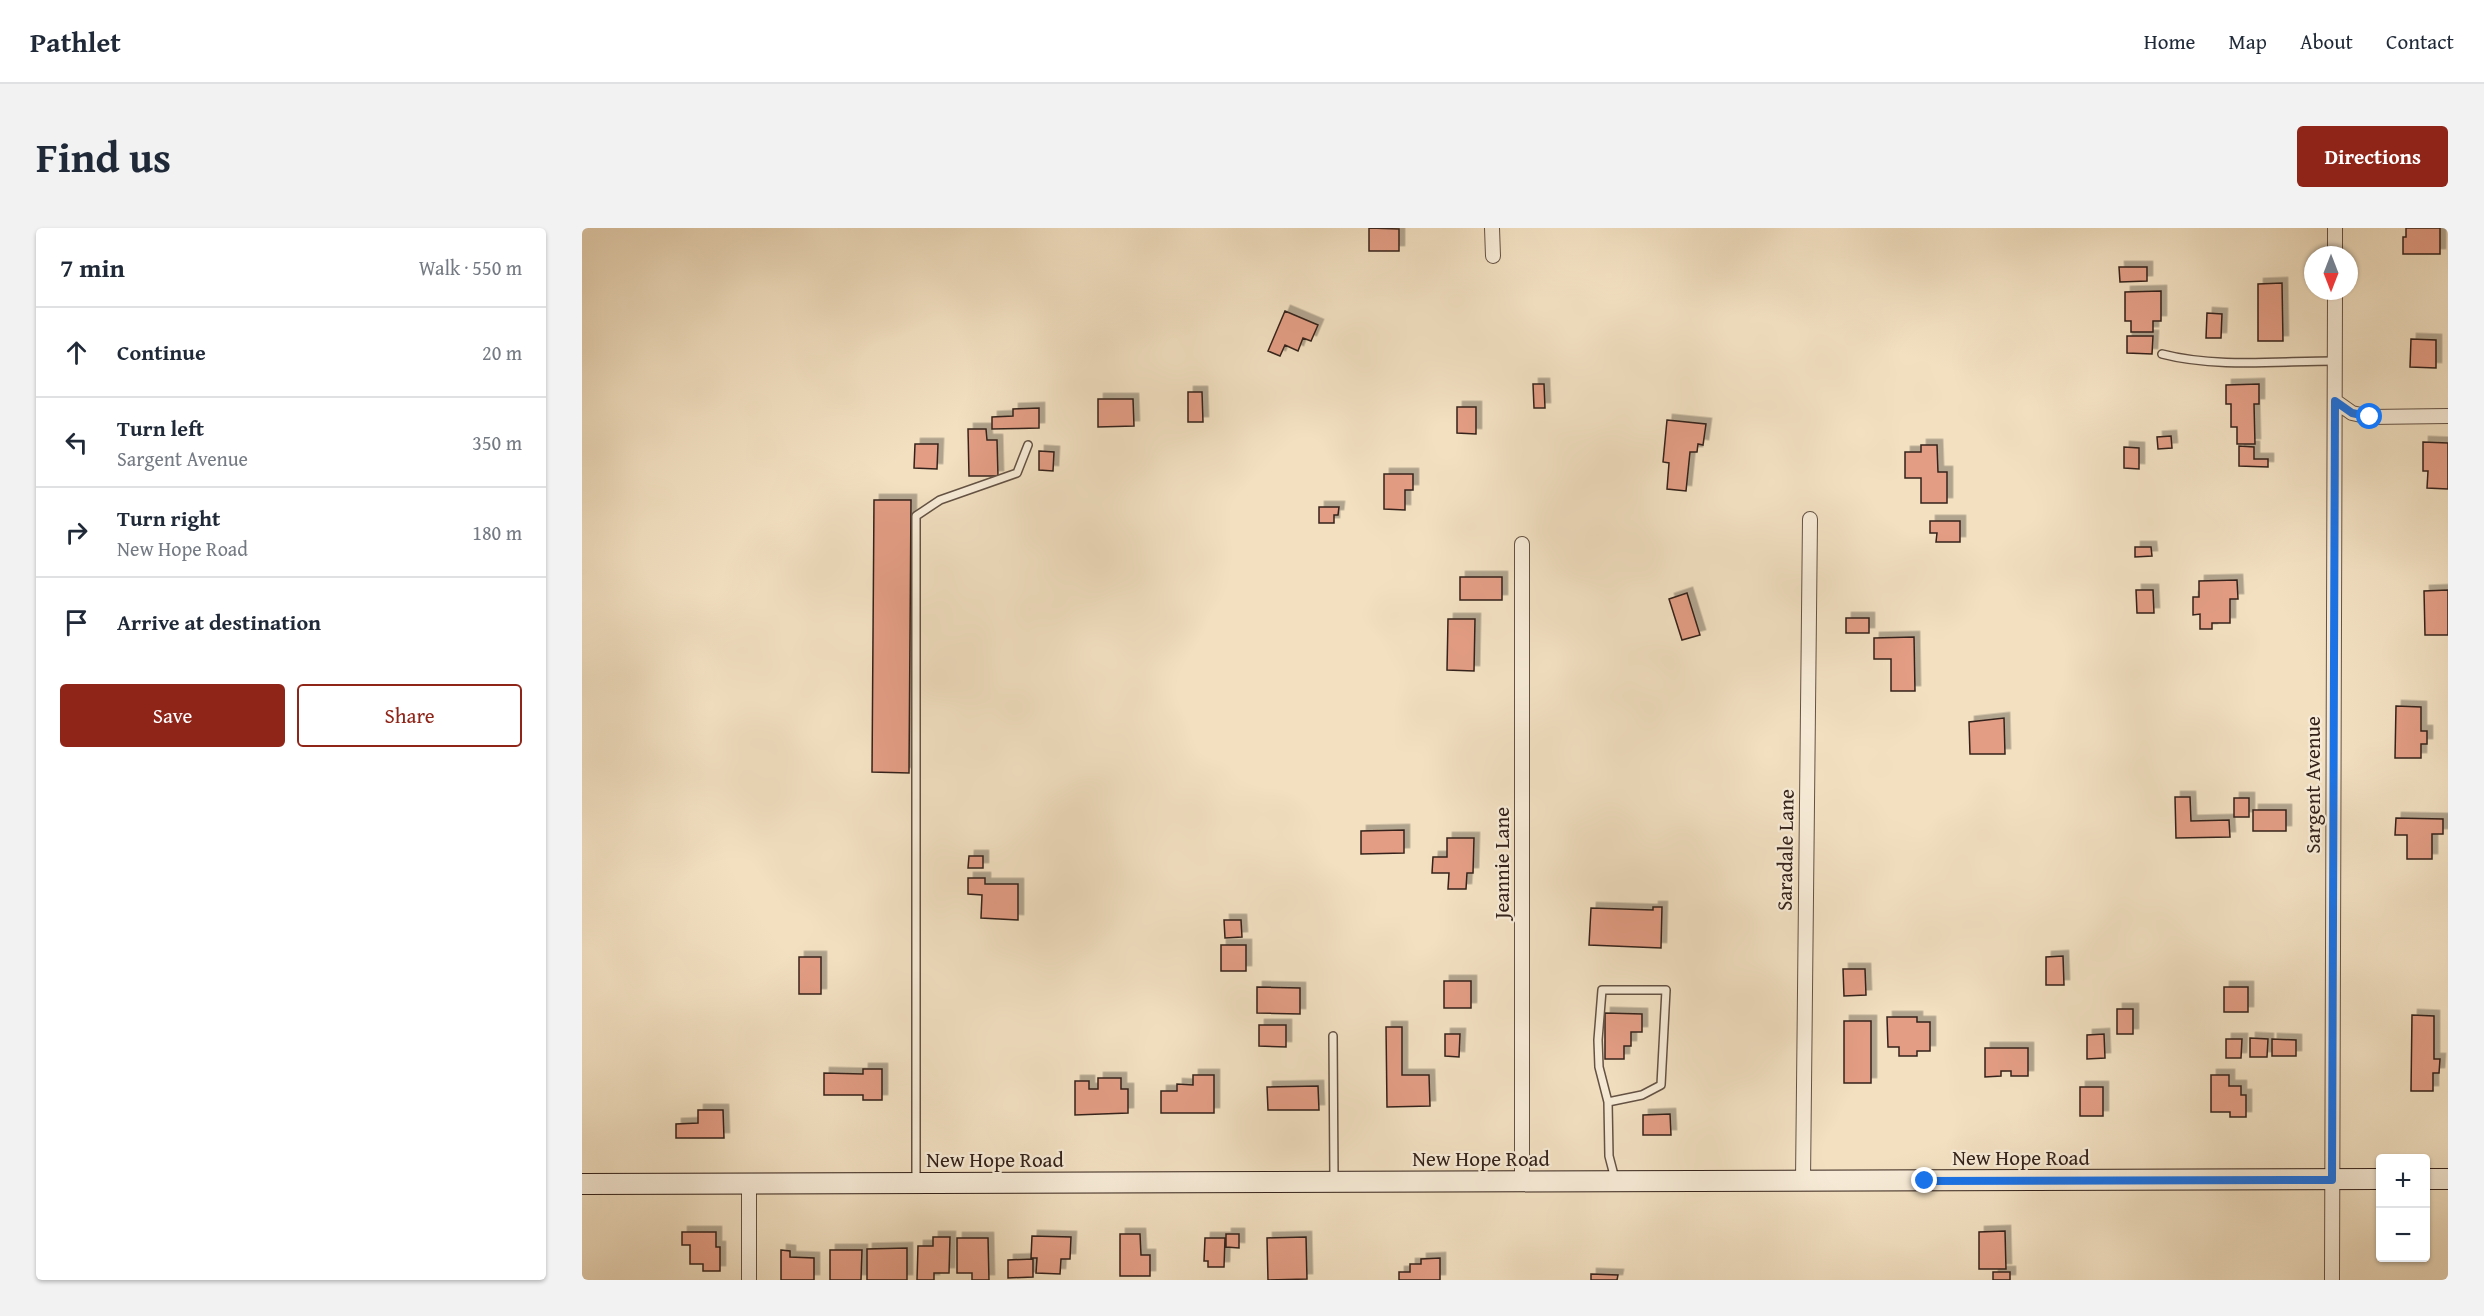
<!DOCTYPE html>
<html lang="en">
<head>
<meta charset="utf-8">
<style>
	:root { --surface:#fff; --page:#f2f2f3; --text:#1f2937; --muted:#747a83; --line:#e0e1e3; --accent:#8f2418 }
	body { margin:0; font-family:"Gentium Book Plus",serif; background:var(--page); color:var(--text) }
	.controls { position:absolute; right:18px; bottom:18px; display:grid; overflow:hidden; border-radius:6px; box-shadow:0 2px 4px #0004 }
	.controls button { width:54px; height:54px; display:grid; place-items:center; padding:0; border:0; border-bottom:2px solid var(--line); background:var(--surface); color:var(--text); font:30px sans-serif }
	.compass { position:absolute; left:1722px; top:18px; width:54px; height:54px; border-radius:50%; background:var(--surface); box-shadow:0 2px 4px #0004; rotate:180deg }
	.stop { position:absolute; width:18px; height:18px; margin:-14px; border:4px solid #1a73e8; border-radius:50%; background:#fff }
	.stop.end { background:#1a73e8; border-color:#fff; box-shadow:0 2px 6px #0008 }
	.list { margin:0; padding:0; list-style:none }
	h2 { display:flex; justify-content:space-between; align-items:center; height:78px; margin:0; padding:0 24px; font-size:26px }
	h2 small { font-size:20px; font-weight:400; color:var(--muted) }
	.list li { display:grid; grid-template-columns:39px 1fr auto; gap:18px; align-items:center; box-sizing:border-box; height:90px; padding:0 24px; border-top:2px solid var(--line) }
	.list b { display:block; font-size:22px; white-space:nowrap }
	.list p { margin:0; font-size:20px; white-space:nowrap; color:var(--muted) }
	.list em { font-size:20px; font-style:normal; color:var(--muted) }
	.actions { display:flex; gap:12px; padding:18px 24px }
	.actions a { flex:1; padding:14px 0; border:2px solid var(--accent); border-radius:6px; text-align:center; font-size:21px; color:var(--accent) }
	.actions .main { background:var(--accent); color:#fff }
	.icon { flex:none; width:33px; height:33px; fill:none; stroke:currentColor; stroke-width:2; stroke-linecap:round; stroke-linejoin:round }
	.map { position:relative; flex:none; width:1866px; height:1052px; overflow:hidden; border-radius:6px }
	header { display:flex; align-items:center; gap:36px; box-sizing:border-box; height:84px; padding:0 30px; background:var(--surface); border-bottom:2px solid var(--line) }
	header strong { font-size:28px }
	nav { display:flex; gap:33px; margin-inline-start:auto; font-size:21px }
	.intro { display:flex; align-items:center; justify-content:space-between; box-sizing:border-box; height:144px; padding:0 36px }
	h1 { margin:0; font-size:42px }
	.button { padding:15px 27px; border-radius:6px; background:var(--accent); color:#fff; font-size:21px; font-weight:700 }
	main { display:flex; gap:36px; padding:0 36px }
	aside { flex:1; background:var(--surface); border-radius:6px; box-shadow:0 2px 4px #0004 }
	.map>svg:first-child { display:block }
</style>
</head>
<body>
<header>
<strong>Pathlet</strong>
<nav><a>Home</a><a>Map</a><a>About</a><a>Contact</a></nav>
</header>
<div class="intro"><h1>Find us</h1><a class="button">Directions</a></div>
<main>
<aside>
<h2>7 min<small>Walk · 550 m</small></h2>
<ul class="list">
<li><svg class="icon" aria-label="ahead" viewBox="0 0 24 24"><path d="M12 20V5M6 11l6-6 6 6"/></svg><div><b>Continue</b></div><em>20 m</em></li>
<li><svg class="icon" aria-label="left" viewBox="0 0 24 24"><path d="M17 20v-9H6M10 6l-5 5 5 5"/></svg><div><b>Turn left</b><p>Sargent Avenue</p></div><em>350 m</em></li>
<li><svg class="icon" aria-label="right" viewBox="0 0 24 24"><path d="M7 20v-9h11M14 6l5 5-5 5"/></svg><div><b>Turn right</b><p>New Hope Road</p></div><em>180 m</em></li>
<li><svg class="icon" aria-label="arrive" viewBox="0 0 24 24"><path d="M6 21V4h12l-3 4 3 4H6"/></svg><div><b>Arrive at destination</b></div></li>
</ul>
<div class="actions"><a class="main">Save</a><a>Share</a></div>
</aside>
<div class="map">
<svg width="1866" height="1052" viewBox="0 0 1866 1052">
	<defs>
		<filter id="shadow"><feDropShadow dx="5.5" dy="-5.5" stdDeviation="0" flood-color="#0004"/></filter>
	</defs>
	<rect width="100%" height="100%" fill="#f2e0c1"/>
	<filter id="stains"><feTurbulence type="fractalNoise" baseFrequency=".00333" numOctaves="4"/><feColorMatrix values="0 0 0 0 .2 0 0 0 0 .09 0 0 0 0 .02 0 0 0 .5 -.17"/></filter>
	<radialGradient id="worn" r=".72"><stop offset=".6" stop-color="#630" stop-opacity="0"/><stop offset="1" stop-color="#630" stop-opacity=".3"/></radialGradient>
	<path fill="#e39d84" stroke="#34221a" stroke-width="1.5" filter="url(#shadow)" d="M 787,0 L 817,1 L 817,23 L 787,23 Z
		M 1824,0 L 1858,0 L 1858,26 L 1821,26 L 1821,9 L 1824,9 Z
		M 1537,39 L 1565,39 L 1565,53 L 1538,54 Z
		M 1700,55 L 1701,113 L 1676,113 L 1676,56 Z
		M 1579,63 L 1579,93 L 1571,93 L 1571,104 L 1549,104 L 1549,93 L 1543,93 L 1543,64 Z
		M 703,83 L 736,97 L 729,113 L 721,110 L 716,123 L 703,117 L 698,128 L 686,123 Z
		M 1625,85 L 1640,86 L 1639,110 L 1624,110 Z
		M 1545,108 L 1571,108 L 1570,126 L 1545,125 Z
		M 1829,111 L 1854,112 L 1854,140 L 1828,139 Z
		M 951,156 L 962,156 L 963,180 L 952,180 Z
		M 1677,156 L 1677,176 L 1672,176 L 1673,216 L 1655,216 L 1655,199 L 1649,199 L 1649,176 L 1644,176 L 1644,157 Z
		M 606,164 L 620,164 L 621,194 L 606,194 Z
		M 516,171 L 551,171 L 552,198 L 516,199 Z
		M 875,179 L 894,179 L 894,206 L 875,205 Z
		M 457,180 L 457,200 L 410,201 L 410,189 L 431,188 L 431,181 Z
		M 1085,192 L 1124,196 L 1121,217 L 1116,216 L 1115,224 L 1108,224 L 1104,263 L 1085,261 L 1087,235 L 1081,234 Z
		M 386,201 L 404,201 L 405,212 L 415,212 L 416,248 L 387,248 Z
		M 1589,208 L 1590,220 L 1576,221 L 1575,209 Z
		M 1841,214 L 1866,215 L 1866,261 L 1845,260 L 1846,243 L 1841,243 Z
		M 333,216 L 356,216 L 355,241 L 332,240 Z
		M 1339,217 L 1355,217 L 1356,244 L 1365,244 L 1365,275 L 1339,275 L 1339,250 L 1323,250 L 1323,224 L 1339,224 Z
		M 1657,218 L 1672,219 L 1672,231 L 1686,231 L 1686,239 L 1657,238 Z
		M 1542,219 L 1557,220 L 1557,241 L 1542,240 Z
		M 457,223 L 472,224 L 471,243 L 457,242 Z
		M 802,246 L 831,246 L 831,262 L 823,262 L 823,282 L 802,281 Z
		M 292,272 L 329,272 L 327,545 L 290,544 Z
		M 737,279 L 757,279 L 756,287 L 752,287 L 752,295 L 737,295 Z
		M 1348,293 L 1378,293 L 1378,314 L 1354,314 L 1355,305 L 1348,305 Z
		M 1553,319 L 1569,319 L 1570,328 L 1553,329 Z
		M 878,349 L 920,349 L 920,372 L 878,372 Z
		M 1655,352 L 1656,371 L 1648,371 L 1648,395 L 1630,395 L 1630,401 L 1618,401 L 1618,386 L 1611,387 L 1611,369 L 1617,369 L 1617,353 Z
		M 1554,362 L 1571,362 L 1572,385 L 1555,385 Z
		M 1866,362 L 1866,407 L 1843,407 L 1842,363 Z
		M 1105,365 L 1118,407 L 1100,412 L 1087,371 Z
		M 1264,390 L 1287,390 L 1287,405 L 1264,405 Z
		M 866,391 L 893,391 L 892,443 L 865,442 Z
		M 1332,409 L 1333,463 L 1309,463 L 1309,431 L 1292,431 L 1292,410 Z
		M 1814,478 L 1839,479 L 1839,503 L 1845,503 L 1845,516 L 1839,516 L 1839,530 L 1813,530 Z
		M 1422,490 L 1423,526 L 1388,526 L 1387,494 Z
		M 1593,569 L 1608,569 L 1609,593 L 1647,592 L 1648,609 L 1594,610 Z
		M 1652,570 L 1667,570 L 1667,589 L 1652,589 Z
		M 1671,582 L 1704,582 L 1704,603 L 1671,603 Z
		M 1814,590 L 1861,591 L 1861,606 L 1850,606 L 1850,631 L 1825,631 L 1825,607 L 1813,607 Z
		M 822,602 L 822,625 L 779,626 L 779,603 Z
		M 865,610 L 892,610 L 891,645 L 885,645 L 884,661 L 866,661 L 867,645 L 850,645 L 851,629 L 865,629 Z
		M 387,628 L 401,628 L 401,640 L 386,640 Z
		M 386,650 L 403,650 L 403,656 L 436,656 L 436,692 L 399,690 L 400,667 L 386,666 Z
		M 1071,679 L 1080,679 L 1079,720 L 1007,717 L 1009,680 L 1071,682 Z
		M 642,692 L 659,692 L 660,709 L 643,710 Z
		M 639,717 L 664,717 L 664,743 L 639,743 Z
		M 1481,728 L 1482,757 L 1464,757 L 1464,729 Z
		M 217,729 L 239,729 L 239,766 L 217,766 Z
		M 1261,741 L 1283,741 L 1284,767 L 1262,768 Z
		M 862,753 L 889,753 L 889,780 L 862,780 Z
		M 675,759 L 718,760 L 718,786 L 675,785 Z
		M 1642,759 L 1666,759 L 1666,784 L 1642,784 Z
		M 1535,781 L 1551,781 L 1551,806 L 1535,806 Z
		M 1023,785 L 1060,786 L 1060,804 L 1049,804 L 1049,818 L 1042,818 L 1042,831 L 1023,831 Z
		M 1830,787 L 1852,788 L 1852,831 L 1858,831 L 1857,845 L 1851,845 L 1851,863 L 1829,863 Z
		M 1305,789 L 1335,789 L 1335,794 L 1348,794 L 1348,823 L 1335,823 L 1335,828 L 1317,828 L 1317,819 L 1306,819 Z
		M 1262,793 L 1289,793 L 1289,855 L 1262,855 Z
		M 677,797 L 704,797 L 704,819 L 677,818 Z
		M 804,799 L 820,799 L 820,847 L 847,847 L 848,878 L 805,879 Z
		M 863,806 L 878,806 L 877,829 L 863,828 Z
		M 1522,806 L 1523,830 L 1505,831 L 1505,807 Z
		M 1668,810 L 1686,811 L 1685,829 L 1668,829 Z
		M 1644,811 L 1660,811 L 1659,830 L 1644,830 Z
		M 1690,811 L 1714,812 L 1714,828 L 1690,828 Z
		M 1403,820 L 1446,820 L 1446,848 L 1429,848 L 1429,843 L 1419,843 L 1419,848 L 1403,849 Z
		M 281,841 L 300,841 L 300,872 L 281,872 L 281,867 L 242,867 L 242,845 L 281,846 Z
		M 611,847 L 632,847 L 632,885 L 579,885 L 579,863 L 595,863 L 595,856 L 611,857 Z
		M 1629,847 L 1647,847 L 1647,858 L 1659,858 L 1659,867 L 1664,867 L 1664,889 L 1648,889 L 1648,884 L 1629,884 Z
		M 516,850 L 539,850 L 539,861 L 546,861 L 546,885 L 493,887 L 493,853 L 507,853 L 507,861 L 516,861 Z
		M 736,858 L 737,882 L 686,882 L 685,859 Z
		M 1498,859 L 1521,859 L 1521,888 L 1498,888 Z
		M 116,882 L 141,882 L 142,910 L 94,910 L 94,896 L 116,895 Z
		M 1088,886 L 1089,907 L 1061,907 L 1061,887 Z
		M 1423,1003 L 1424,1041 L 1397,1041 L 1397,1004 Z
		M 100,1004 L 134,1004 L 134,1019 L 138,1019 L 138,1043 L 121,1043 L 121,1036 L 108,1036 L 108,1017 L 100,1017 Z
		M 538,1006 L 558,1006 L 559,1027 L 568,1027 L 568,1048 L 538,1048 Z
		M 644,1006 L 657,1006 L 657,1020 L 644,1019 Z
		M 450,1008 L 489,1009 L 488,1031 L 479,1031 L 478,1046 L 454,1045 L 455,1030 L 449,1030 Z
		M 351,1009 L 368,1009 L 367,1045 L 352,1045 L 352,1052 L 335,1052 L 336,1018 L 351,1018 Z
		M 724,1009 L 725,1051 L 686,1052 L 685,1010 Z
		M 375,1010 L 406,1010 L 407,1052 L 390,1052 L 390,1045 L 375,1045 Z
		M 623,1010 L 643,1010 L 642,1039 L 626,1039 L 626,1033 L 622,1033 Z
		M 325,1020 L 325,1052 L 285,1052 L 285,1021 Z
		M 199,1022 L 208,1023 L 208,1029 L 232,1030 L 232,1052 L 199,1052 Z
		M 248,1022 L 280,1022 L 279,1052 L 248,1052 Z
		M 858,1030 L 858,1052 L 817,1052 L 817,1044 L 828,1044 L 828,1036 L 839,1036 L 839,1031 Z
		M 451,1031 L 451,1049 L 426,1050 L 426,1032 Z
		M 1411,1044 L 1428,1044 L 1428,1052 L 1411,1052 Z
		M 1009,1046 L 1036,1047 L 1035,1052 L 1009,1052 Z"/>
	<g fill="none" stroke-linecap="round" stroke-linejoin="round">
		<g stroke="#645244" stroke-width="10">
			<path id="service" d="M 1580,126 C 1633,140 1698,133 1753,133
				M 751,808 L 752,952
				M 1026,874 L 1060,867 L 1079,857 L 1084,762 L 1020,762 L 1016,812 L 1017,839 L 1026,874 L 1027,928 L 1033,951
				M 334,953 L 334,288 L 358,272 L 435,245 L 446,217"/>
		</g>
		<g stroke="#645244" stroke-width="16">
			<path id="minor" d="M 910,0 L 911,28
				M 1753,27 L 1753,0
				M 1753,173 L 1770,185 L 1788,189 L 1866,188
				M 940,316 L 940,954
				M 1221,953 L 1228,291
				M 167,955 L 167,1052
				M 1750,1052 L 1753,63"/>
		</g>
		<g stroke="#34221a" stroke-width="22">
			<path id="secondary" d="M 1844,951 L 1866,951
				M 0,956 L 1798,951"/>
		</g>
		<use href="#service" stroke="#f7ebd7" stroke-width="7"/>
		<use href="#minor" stroke="#f7ebd7" stroke-width="14"/>
		<use href="#secondary" stroke="#f7ebd7" stroke-width="20"/>
	</g>
	<g fill="none" stroke-linecap="round" stroke-linejoin="round">
		<path stroke="#1a73e8" stroke-width="8" d="M 1343,953 L 1750,952 L 1753,173 L 1770,185 L 1788,189"/>
	</g>
	<g text-anchor="middle" dominant-baseline="central" stroke-width="4.5" stroke-linejoin="round" paint-order="stroke">
		<g font-size="21" fill="#34221a" stroke="#f7ebd7">
			<text transform="translate(1730 557) rotate(-90)">Sargent Avenue</text>
			<text transform="translate(1203 622) rotate(-89)">Saradale Lane</text>
			<text transform="translate(919 635) rotate(-90)">Jeannie Lane</text>
			<text x="1439" y="929">New Hope Road</text>
			<text x="899" y="930">New Hope Road</text>
			<text x="413" y="931">New Hope Road</text>
		</g>
	</g>
	<rect width="100%" height="100%" filter="url(#stains)"/>
	<rect width="100%" height="100%" fill="url(#worn)"/>
</svg>
<div class="controls">
<button>+</button>
<button>−</button>
</div>
<svg class="compass" viewBox="-18 -18 36 36"><path d="M0-13l5 13h-10z" fill="#e53935"/><path d="M0 13l5-13h-10z" fill="#747a83"/></svg>
<div class="stop" style="left:1788px;top:189px"></div>
<div class="stop end" style="left:1343px;top:953px"></div>
</div>
</main>
</body>
</html>
